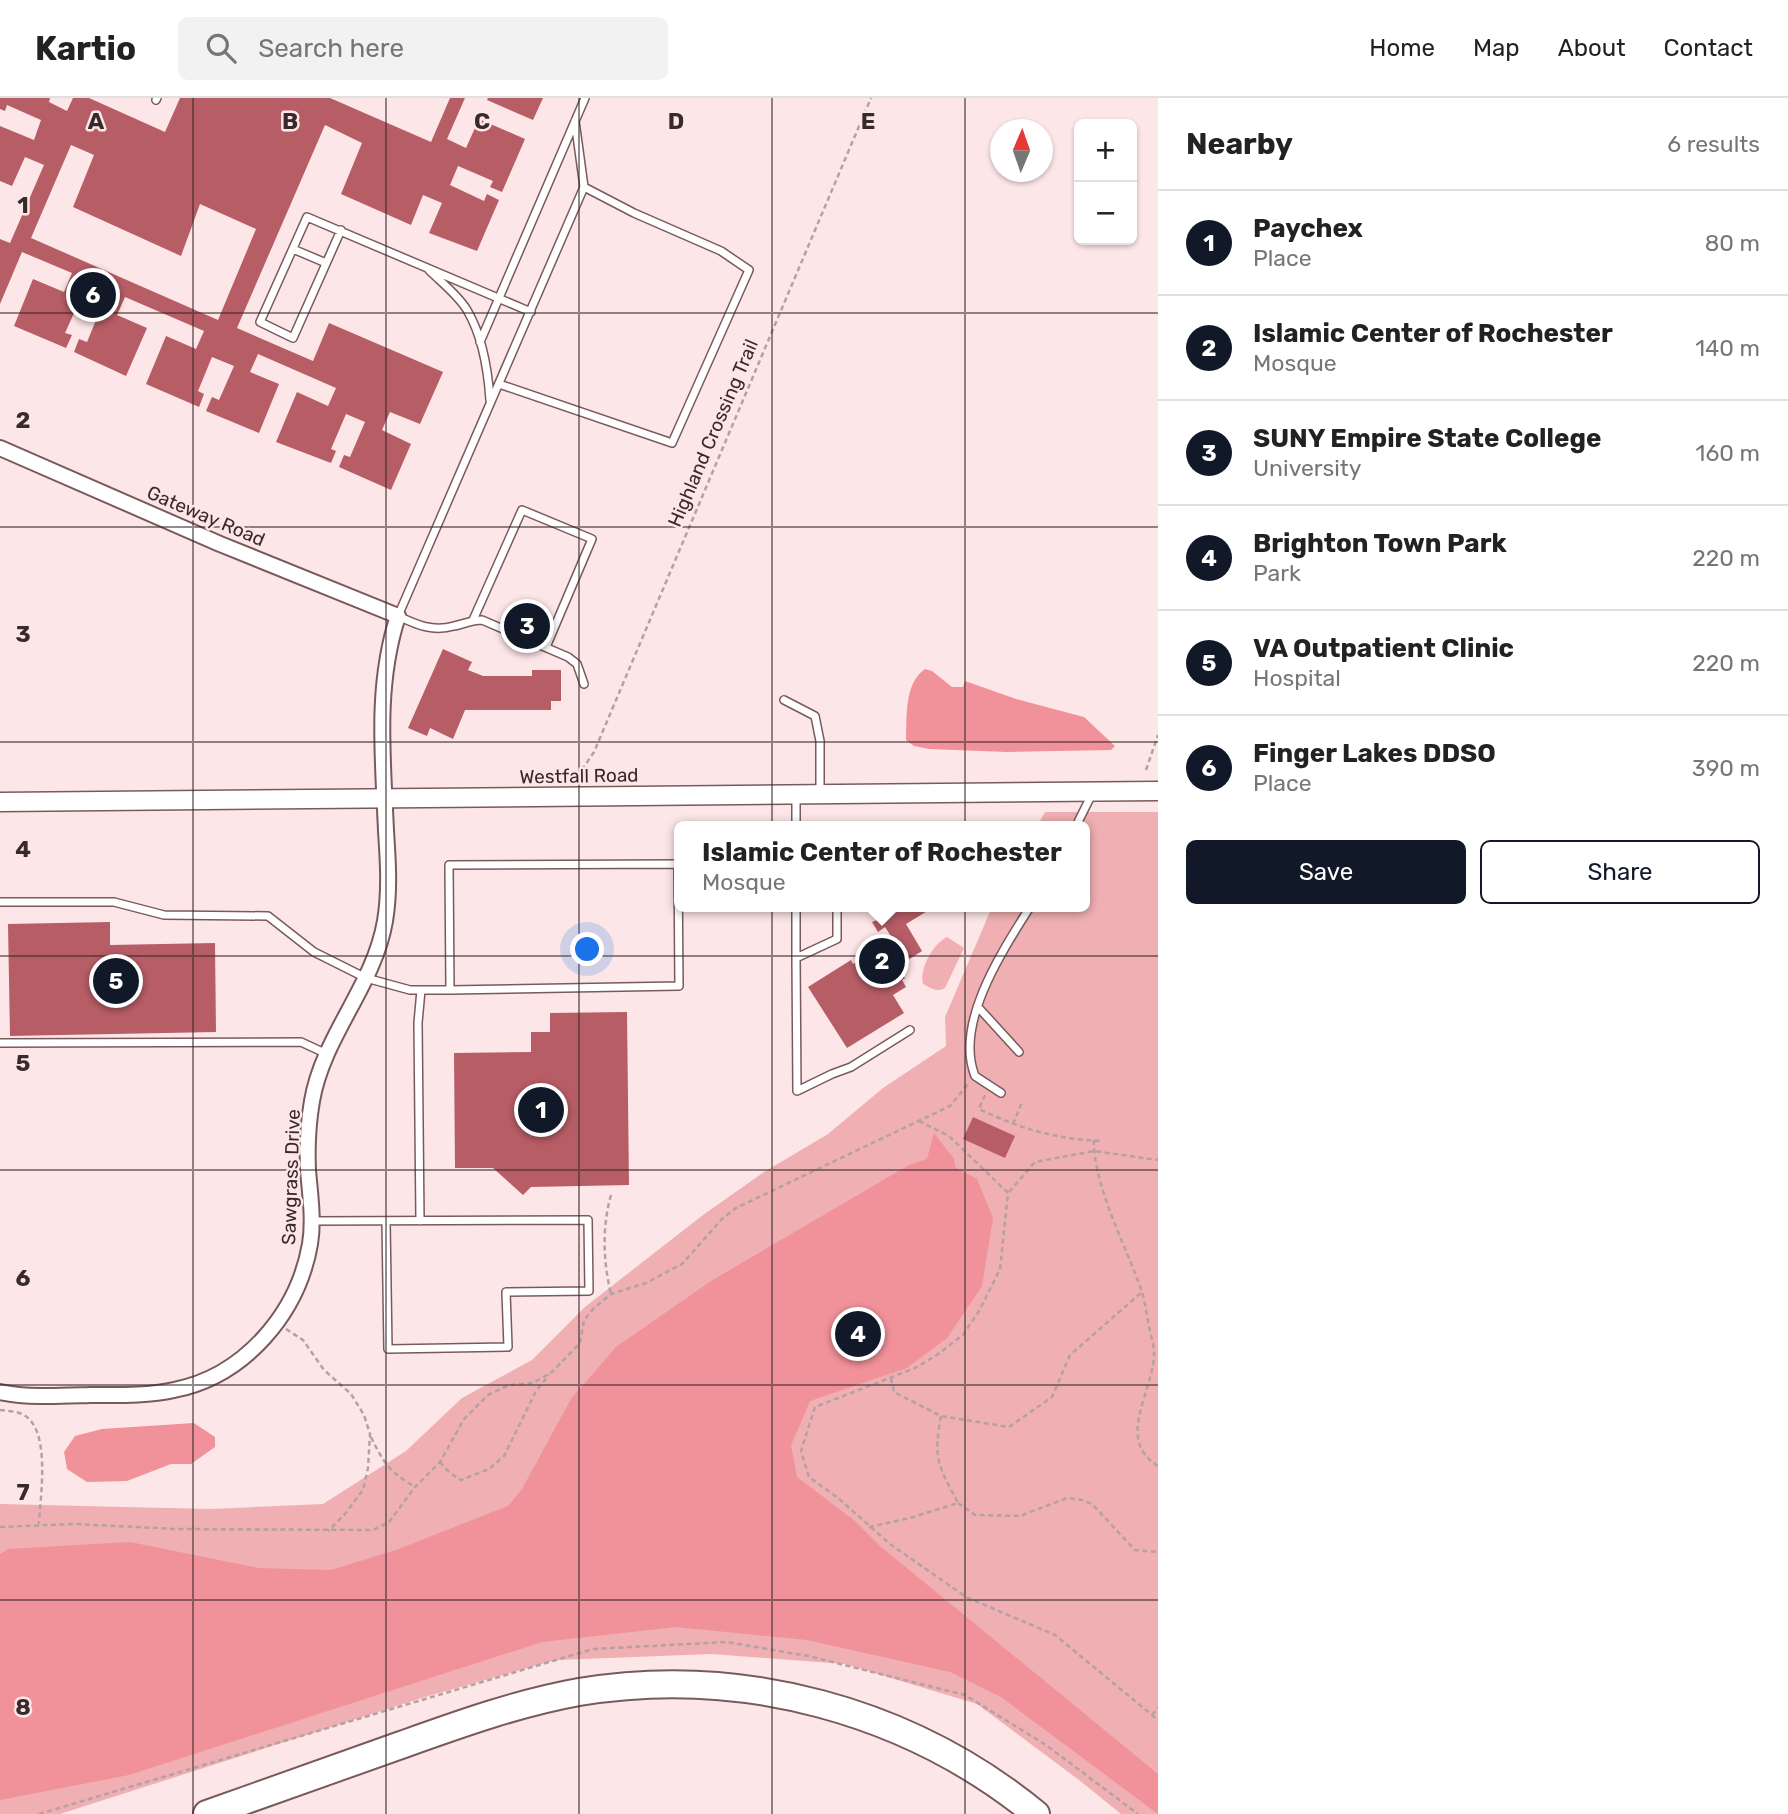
<!DOCTYPE html>
<html lang="en">
<head>
<meta charset="utf-8">
<style>
	:root { --surface:#fff; --page:#f2f2f2; --text:#222; --muted:#767676; --line:#e0e0e0; --accent:#111827 }
	body { margin:0; font-family:Rubik,sans-serif; background:var(--page); color:var(--text) }
	.controls { position:absolute; right:21px; top:21px; display:grid; overflow:hidden; border-radius:10px; box-shadow:0 2px 5px #0004 }
	.controls button { width:63px; height:63px; display:grid; place-items:center; padding:0; border:0; border-bottom:2px solid var(--line); background:var(--surface); color:var(--text); font:35px sans-serif }
	.compass { position:absolute; left:990px; top:21px; width:63px; height:63px; border-radius:50%; background:var(--surface); box-shadow:0 2px 5px #0004; rotate:2deg }
	.you { position:absolute; left:588px; top:852px; width:24px; height:24px; margin:-18px; border:5px solid #fff; border-radius:50%; background:#1a73e8; box-shadow:0 0 0 10px #1a73e833 }
	.badge { display:grid; place-items:center; width:46px; height:46px; border-radius:50%; background:var(--accent); color:#fff; font-size:23px; font-weight:700 }
	.pin { position:absolute; translate:-50% -50%; border:4px solid #fff; box-shadow:0 2px 7px #0006 }
	.popup { position:absolute; left:674px; top:723px; width:416px; height:91px; box-sizing:border-box; display:grid; place-content:center; border-radius:10px; background:var(--surface); filter:drop-shadow(0 2px 5px #0005); font-size:23px; white-space:nowrap; color:var(--muted) }
	.popup b { font-size:26px; color:var(--text) }
	.popup::after { content:''; position:absolute; left:50%; top:100%; margin-left:-14px; border:14px solid transparent; border-top-color:var(--surface) }
	.list { margin:0; padding:0; list-style:none }
	h2 { display:flex; justify-content:space-between; align-items:center; height:91px; margin:0; padding:0 28px; font-size:30px }
	h2 small { font-size:23px; font-weight:400; color:var(--muted) }
	.list li { display:grid; grid-template-columns:46px 1fr auto; gap:21px; align-items:center; box-sizing:border-box; height:105px; padding:0 28px; border-top:2px solid var(--line) }
	.list b { display:block; font-size:26px; white-space:nowrap }
	.list p { margin:0; font-size:23px; white-space:nowrap; color:var(--muted) }
	.list em { font-size:23px; font-style:normal; color:var(--muted) }
	.actions { display:flex; gap:14px; padding:21px 28px }
	.actions a { flex:1; padding:16px 0; border:2px solid var(--accent); border-radius:10px; text-align:center; font-size:24px; color:var(--accent) }
	.actions .main { background:var(--accent); color:#fff }
	.icon { flex:none; width:38px; height:38px; fill:none; stroke:currentColor; stroke-width:2; stroke-linecap:round; stroke-linejoin:round }
	.map { position:relative; flex:none; width:1158px; height:1716px; overflow:hidden }
	header { display:flex; align-items:center; gap:42px; box-sizing:border-box; height:98px; padding:0 35px; background:var(--surface); border-bottom:2px solid var(--line) }
	header strong { font-size:33px }
	nav { display:flex; gap:38px; margin-inline-start:auto; font-size:24px }
	.search { width:490px; height:63px; background:var(--page); display:flex; align-items:center; gap:18px; box-sizing:border-box; padding:0 24px; border-radius:10px; color:var(--muted); font-size:26px }
	main { display:flex }
	aside { flex:1; background:var(--surface) }
	.map>svg:first-child { display:block }
</style>
</head>
<body>
<header>
<strong>Kartio</strong>
<div class="search"><svg class="icon" aria-label="search" viewBox="0 0 24 24"><circle cx="10" cy="10" r="6"/><path d="M15 15l6 6"/></svg>Search here</div>
<nav><a>Home</a><a>Map</a><a>About</a><a>Contact</a></nav>
</header>
<main>
<div class="map">
<svg width="1158" height="1716" viewBox="0 0 1158 1716">
	<rect width="100%" height="100%" fill="#fde6e7"/>
	<path fill="#f0afb3" d="M 1045,714 L 1158,714 L 1158,1716 L 1121,1716 L 1079,1682 L 977,1606 L 845,1566 L 712,1556 L 556,1562 L 425,1599 L 60,1716 L 0,1716 L 0,1406 L 210,1411 L 323,1406 L 406,1353 L 462,1300 L 532,1262 L 585,1209 L 703,1117 L 764,1074 L 828,1036 L 883,990 L 946,948 L 945,919 L 992,809 L 1085,809 L 1085,728 L 1037,728 Z
		M 947,839 L 964,850 L 945,890 C 937,895 931,890 923,886 C 919,871 933,846 947,839 Z"/>
	<path fill="#f1919a" d="M 925,571 L 932,573 L 952,589 L 963,589 L 965,583 L 1016,601 L 1084,619 L 1115,648 L 1111,652 L 1007,654 L 929,651 L 914,648 L 906,642 C 907,618 904,586 925,571 Z
		M 934,1035 L 954,1061 L 955,1069 L 977,1081 L 993,1120 L 982,1188 L 947,1240 L 907,1270 L 810,1303 L 791,1347 L 797,1379 L 855,1423 L 880,1448 L 1158,1676 L 1158,1716 L 1001,1599 L 950,1574 L 807,1542 L 676,1529 L 542,1544 L 129,1677 L 0,1702 L 0,1456 L 8,1451 L 130,1444 L 258,1470 L 331,1472 L 396,1452 L 508,1408 L 522,1391 L 571,1301 L 616,1249 L 711,1183 L 909,1067 L 927,1061 Z
		M 194,1325 L 215,1339 L 215,1349 L 191,1366 L 171,1366 L 127,1383 L 87,1384 L 67,1371 L 64,1354 L 75,1338 L 102,1331 Z"/>
	<path fill="#b75d66" fill-rule="evenodd" d="M 0,0 L 50,0 L 49,4 L 67,13 L 73,0 L 89,0 L 165,34 L 180,0 L 330,0 L 431,44 L 450,0 L 465,0 L 447,41 L 466,50 L 479,21 L 525,41 L 502,94 L 490,89 L 493,83 L 458,68 L 450,87 L 484,103 L 487,96 L 499,102 L 477,153 L 429,135 L 442,105 L 423,97 L 411,127 L 341,96 L 362,45 L 325,27 L 237,230 L 313,263 L 329,225 L 443,274 L 420,326 L 390,314 L 382,332 L 411,346 L 391,392 L 339,369 L 344,357 L 350,359 L 365,324 L 346,316 L 331,351 L 336,353 L 331,365 L 276,344 L 297,294 L 328,308 L 336,290 L 258,256 L 250,274 L 279,286 L 259,335 L 206,313 L 212,299 L 219,302 L 234,268 L 212,259 L 198,293 L 204,296 L 199,309 L 146,286 L 166,238 L 196,251 L 204,233 L 125,199 L 117,217 L 147,230 L 126,278 L 74,254 L 79,241 L 87,244 L 101,210 L 80,202 L 65,235 L 72,237 L 66,250 L 14,228 L 33,181 L 64,194 L 72,175 L 22,154 L 0,206 L 0,141 L 10,145 L 44,67 L 25,59 L 12,88 L 0,83 L 0,28 L 34,42 L 41,22 L 7,7 L 5,13 L 0,11 ZM 71,47 L 94,57 L 73,109 L 181,158 L 200,106 L 256,131 L 218,222 L 31,140 Z
		M 488,0 L 543,0 L 533,22 L 487,2 Z
		M 443,551 L 472,564 L 468,572 L 483,578 L 532,578 L 532,572 L 561,572 L 561,603 L 551,603 L 551,612 L 465,612 L 453,641 L 430,630 L 427,638 L 408,630 Z
		M 871,809 L 934,809 L 906,826 L 922,853 L 897,869 L 905,880 L 902,882 L 906,889 L 893,897 L 904,915 L 847,950 L 808,889 L 851,862 L 853,866 L 857,864 L 855,861 L 884,842 L 887,847 L 894,843 L 885,829 L 878,834 L 872,824 L 877,822 Z
		M 110,824 L 110,847 L 215,845 L 216,934 L 10,938 L 8,826 Z
		M 627,914 L 629,1087 L 531,1089 L 523,1097 L 493,1070 L 455,1070 L 454,955 L 531,954 L 531,934 L 550,934 L 550,915 Z
		M 973,1019 L 1015,1038 L 1005,1060 L 963,1041 Z"/>
	<g fill="none" stroke-linecap="round" stroke-linejoin="round">
		<g stroke="#795a5c" stroke-width="10">
			<path id="service" d="M 156,2 L 157,0
				M 575,23 L 584,89 L 398,518 C 417,527 433,534 454,528 C 464,526 472,522 482,522 L 568,559 L 577,566 L 584,586
				M 341,132 L 293,240 L 260,224 L 307,119 L 531,214
				M 293,151 L 326,165
				M 429,172 C 441,184 458,197 467,212 C 483,239 488,272 490,302
				M 480,244 L 585,0
				M 499,286 L 672,345 L 749,172 L 721,153 L 634,115 L 584,89
				M 473,522 L 522,412 L 592,441 L 546,549
				M 784,602 L 815,618 L 820,643 L 820,695
				M 796,697 L 796,728
				M 1076,728 L 1093,694
				M 0,804 L 114,804 L 164,817 L 268,818 L 314,854 L 366,880 L 410,892 L 450,892 L 679,888 L 678,766 L 449,767 L 450,892
				M 796,809 L 796,860 L 837,841 L 837,809
				M 796,860 L 797,993 L 832,976 L 851,969 L 910,932
				M 978,909 L 1019,954
				M 0,945 L 301,944 L 327,956
				M 1001,995 L 975,978 C 954,925 1003,852 1030,809
				M 312,1123 L 588,1122 L 589,1193 L 506,1194 L 508,1249 L 388,1251 L 386,1123
				M 420,1123 L 418,925 L 421,892"/>
		</g>
		<g stroke="#795a5c" stroke-width="18">
			<path id="minor" d="M 0,350 L 220,446 L 398,518 C 375,588 383,660 386,733 C 388,763 390,793 385,823 C 374,888 323,938 312,1003 C 308,1026 307,1049 308,1072 C 310,1096 314,1122 310,1146 C 298,1215 245,1278 174,1292 C 147,1298 118,1297 90,1297 C 60,1298 29,1300 0,1294"/>
		</g>
		<g stroke="#795a5c" stroke-width="21">
			<path id="tertiary" d="M 0,704 L 1158,693"/>
		</g>
		<g stroke="#795a5c" stroke-width="30">
			<path id="motorway" d="M 207,1716 C 271,1693 336,1670 401,1647 C 460,1626 518,1605 579,1594 C 741,1567 909,1612 1036,1716"/>
		</g>
		<path stroke="#b4a1a2" stroke-width="2.5" stroke-dasharray="5 3.5" stroke-linecap="butt" d="M 1146,672 L 1158,637
			M 577,679 L 594,654 L 871,0
			M 985,997 L 979,1011 C 1021,1031 1055,1041 1102,1043
			M 919,1023 L 949,1038 L 1008,1095 L 1000,1171 L 979,1213 L 963,1237 L 937,1257 L 915,1270 L 815,1309 L 801,1353 L 809,1379 L 838,1400 L 890,1446 L 966,1499 L 1055,1537 L 1158,1622
			M 1013,1026 L 1022,1004
			M 1094,1042 C 1093,1087 1126,1148 1141,1191 C 1145,1202 1146,1215 1149,1228 C 1150,1236 1154,1246 1154,1254 C 1155,1292 1114,1341 1158,1368
			M 1009,1094 L 1035,1064 L 1094,1053 L 1158,1062
			M 611,1097 C 602,1129 603,1163 611,1196
			M 286,1231 L 303,1242 L 324,1272 L 351,1296 L 364,1317 L 370,1336 L 368,1370 L 363,1392 L 345,1416 L 328,1433
			M 891,1280 L 894,1294 L 941,1318 L 1009,1329 L 1052,1299 L 1070,1257 L 1142,1194
			M 0,1312 C 7,1313 15,1313 22,1316 C 52,1330 40,1399 39,1426
			M 371,1339 C 384,1366 390,1374 415,1389
			M 440,1364 L 450,1375 L 461,1382 L 489,1371 L 504,1358 L 536,1293 L 549,1277
			M 958,1405 L 975,1417 L 1020,1418 L 1067,1400 L 1082,1402 L 1092,1406 L 1135,1452 L 1158,1454
			M 0,1429 L 75,1426 L 177,1431 L 373,1432 L 389,1424 L 415,1389 L 440,1364 L 464,1321 L 488,1297 L 509,1287 L 533,1285 L 552,1274 L 580,1245 L 584,1222 L 594,1210 L 611,1196 L 646,1185 L 682,1166 L 722,1121 L 736,1110 L 950,1008 L 968,986
			M 869,1429 L 910,1420 L 958,1405 C 938,1367 933,1361 941,1318
			M 1152,1617 L 1158,1609
			M 39,1716 L 593,1551 L 727,1544 L 808,1558 L 965,1597 L 1046,1647 L 1138,1716"/>
		<use href="#service" stroke="#fff" stroke-width="7"/>
		<use href="#minor" stroke="#fff" stroke-width="14"/>
		<use href="#tertiary" stroke="#fff" stroke-width="18"/>
		<use href="#motorway" stroke="#fff" stroke-width="26"/>
	</g>
	<path fill="none" stroke="#382a2b" stroke-width="2" stroke-opacity="0.55" d="M 193,0 L 193,1716M 386,0 L 386,1716M 579,0 L 579,1716M 772,0 L 772,1716M 965,0 L 965,1716M 0,215 L 1158,215M 0,429 L 1158,429M 0,644 L 1158,644M 0,858 L 1158,858M 0,1072 L 1158,1072M 0,1287 L 1158,1287M 0,1502 L 1158,1502"/>
	<g text-anchor="middle" dominant-baseline="central" stroke-width="5" stroke-linejoin="round" paint-order="stroke">
		<g font-size="19" fill="#382a2b" stroke="#fde6e7">
			<text transform="translate(713 335) rotate(-67)">Highland Crossing Trail</text>
			<text transform="translate(206 418) rotate(23)">Gateway Road</text>
			<text transform="translate(579 678) rotate(-1)">Westfall Road</text>
			<text transform="translate(291 1079) rotate(-88)">Sawgrass Drive</text>
		</g>
	</g>
	<g font-size="23" text-anchor="middle" font-weight="bold" fill="#382a2b" stroke="#fde6e7" stroke-width="5" stroke-linejoin="round" paint-order="stroke">
		<text x="96" y="31">A</text>
		<text x="290" y="31">B</text>
		<text x="482" y="31">C</text>
		<text x="676" y="31">D</text>
		<text x="868" y="31">E</text>
		<text x="23" y="115">1</text>
		<text x="23" y="330">2</text>
		<text x="23" y="544">3</text>
		<text x="23" y="759">4</text>
		<text x="23" y="973">5</text>
		<text x="23" y="1188">6</text>
		<text x="23" y="1402">7</text>
		<text x="23" y="1617">8</text>
	</g>
</svg>
<div class="controls">
<button>+</button>
<button>−</button>
</div>
<svg class="compass" viewBox="-18 -18 36 36"><path d="M0-13l5 13h-10z" fill="#e53935"/><path d="M0 13l5-13h-10z" fill="#767676"/></svg>
<div class="you"></div>
<div class="pin badge" style="left:541px;top:1012px">1</div>
<div class="pin badge" style="left:882px;top:863px">2</div>
<div class="popup"><b>Islamic Center of Rochester</b>Mosque</div>
<div class="pin badge" style="left:527px;top:528px">3</div>
<div class="pin badge" style="left:858px;top:1236px">4</div>
<div class="pin badge" style="left:116px;top:883px">5</div>
<div class="pin badge" style="left:93px;top:197px">6</div>
</div>
<aside>
<h2>Nearby<small>6 results</small></h2>
<ul class="list">
<li><span class="badge">1</span><div><b>Paychex</b><p>Place</p></div><em>80 m</em></li>
<li><span class="badge">2</span><div><b>Islamic Center of Rochester</b><p>Mosque</p></div><em>140 m</em></li>
<li><span class="badge">3</span><div><b>SUNY Empire State College</b><p>University</p></div><em>160 m</em></li>
<li><span class="badge">4</span><div><b>Brighton Town Park</b><p>Park</p></div><em>220 m</em></li>
<li><span class="badge">5</span><div><b>VA Outpatient Clinic</b><p>Hospital</p></div><em>220 m</em></li>
<li><span class="badge">6</span><div><b>Finger Lakes DDSO</b><p>Place</p></div><em>390 m</em></li>
</ul>
<div class="actions"><a class="main">Save</a><a>Share</a></div>
</aside>
</main>
</body>
</html>
